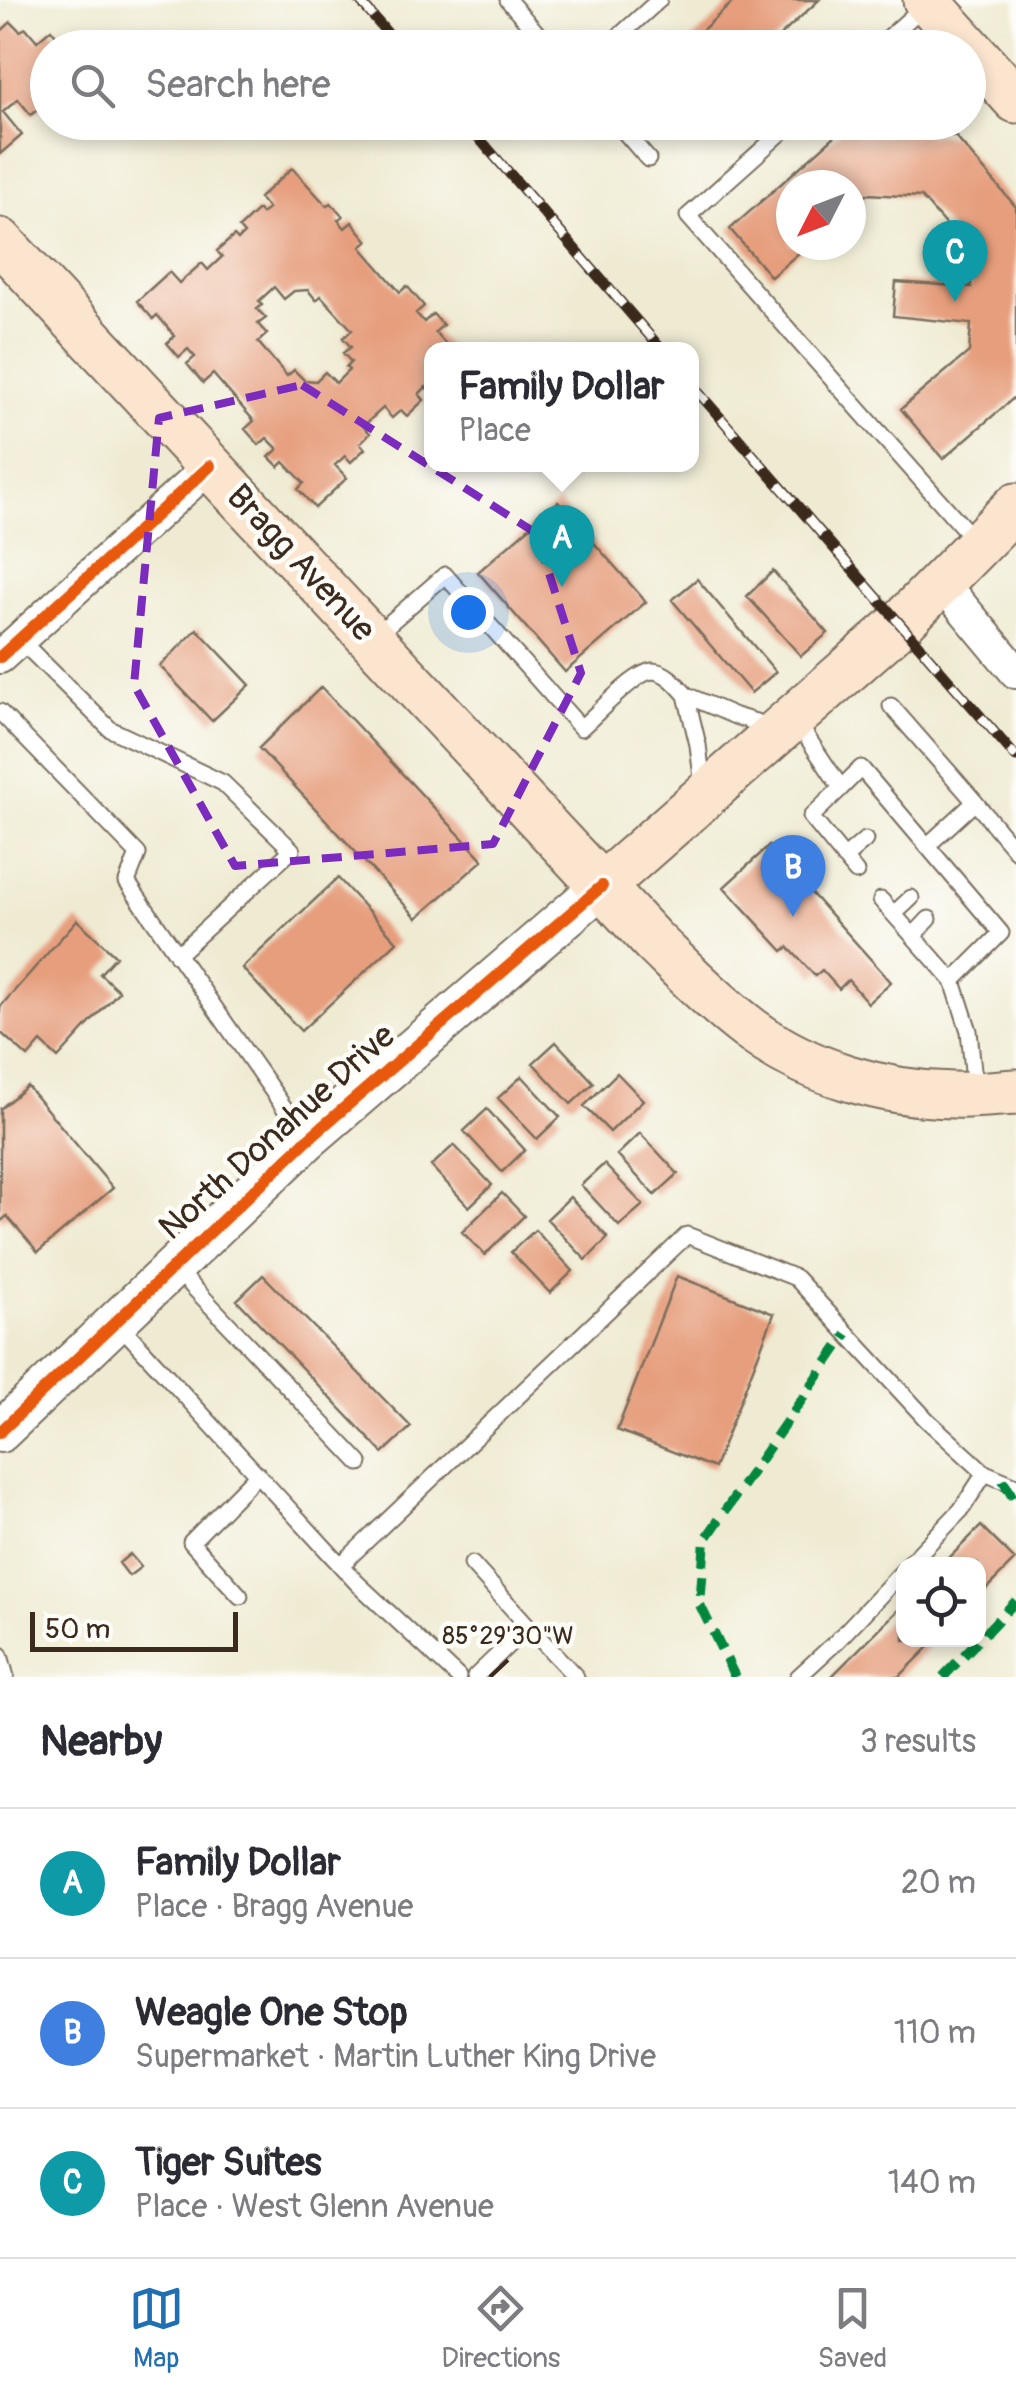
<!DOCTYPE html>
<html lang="en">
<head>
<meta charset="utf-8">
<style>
	:root { --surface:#fff; --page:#f2f2f3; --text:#2b2b33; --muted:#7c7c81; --line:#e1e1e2; --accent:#1f6fb2 }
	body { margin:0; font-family:Pangolin,sans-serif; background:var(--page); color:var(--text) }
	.controls { position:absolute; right:30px; bottom:30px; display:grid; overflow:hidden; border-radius:20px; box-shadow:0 5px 15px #0003 }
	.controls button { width:90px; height:90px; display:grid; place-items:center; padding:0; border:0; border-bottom:2px solid var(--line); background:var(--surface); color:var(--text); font:50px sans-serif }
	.compass { position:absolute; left:776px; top:170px; width:90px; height:90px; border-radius:50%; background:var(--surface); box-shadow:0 5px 15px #0003; rotate:228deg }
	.scale { position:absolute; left:30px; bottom:25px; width:208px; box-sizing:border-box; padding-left:10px; border:5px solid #3b2a1e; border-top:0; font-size:28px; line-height:35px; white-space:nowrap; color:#3b2a1e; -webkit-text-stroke:8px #fdfcf7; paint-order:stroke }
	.you { position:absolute; left:468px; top:612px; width:35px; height:35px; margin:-25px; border:8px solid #fff; border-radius:50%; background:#1a73e8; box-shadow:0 0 0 15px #1a73e833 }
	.badge { display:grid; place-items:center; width:65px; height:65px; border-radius:50%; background:var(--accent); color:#fff; font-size:32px; font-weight:700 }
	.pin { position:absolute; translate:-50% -82px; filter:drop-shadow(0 2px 5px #0008) }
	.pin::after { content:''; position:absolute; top:52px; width:35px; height:30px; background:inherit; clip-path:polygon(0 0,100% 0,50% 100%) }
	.popup { position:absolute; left:424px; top:342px; width:275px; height:130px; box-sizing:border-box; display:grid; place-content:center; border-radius:20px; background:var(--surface); filter:drop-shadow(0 2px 8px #0005); font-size:32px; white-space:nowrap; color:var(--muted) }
	.popup b { font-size:38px; color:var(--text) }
	.popup::after { content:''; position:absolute; left:50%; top:100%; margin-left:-20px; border:20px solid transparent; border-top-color:var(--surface) }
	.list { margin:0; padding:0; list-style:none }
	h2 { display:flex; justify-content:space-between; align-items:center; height:130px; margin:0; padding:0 40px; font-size:42px }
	h2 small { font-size:32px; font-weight:400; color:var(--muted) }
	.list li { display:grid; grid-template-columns:65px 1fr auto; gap:30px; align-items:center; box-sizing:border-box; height:150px; padding:0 40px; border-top:2px solid var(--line) }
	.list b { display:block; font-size:38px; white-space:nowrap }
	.list p { margin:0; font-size:32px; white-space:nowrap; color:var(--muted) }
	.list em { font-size:32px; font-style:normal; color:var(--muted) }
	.icon { flex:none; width:55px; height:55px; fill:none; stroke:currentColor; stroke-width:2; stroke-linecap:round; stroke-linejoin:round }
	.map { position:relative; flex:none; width:1016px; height:1677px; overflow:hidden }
	.search { position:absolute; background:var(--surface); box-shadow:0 5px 15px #0003; left:30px; right:30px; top:30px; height:110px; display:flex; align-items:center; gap:25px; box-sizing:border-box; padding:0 35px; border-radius:55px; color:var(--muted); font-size:38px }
	.sheet { height:580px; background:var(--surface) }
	nav { display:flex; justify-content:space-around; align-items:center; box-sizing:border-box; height:140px; border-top:2px solid var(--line); background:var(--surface); font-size:28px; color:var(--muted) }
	nav a { display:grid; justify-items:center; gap:5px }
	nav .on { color:var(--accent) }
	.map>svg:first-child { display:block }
</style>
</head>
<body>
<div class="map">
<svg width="1016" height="1677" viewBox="0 0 1016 1677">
	<rect width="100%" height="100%" fill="#fdfcf7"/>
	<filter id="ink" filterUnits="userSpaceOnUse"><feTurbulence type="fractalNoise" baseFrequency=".01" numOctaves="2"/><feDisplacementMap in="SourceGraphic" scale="20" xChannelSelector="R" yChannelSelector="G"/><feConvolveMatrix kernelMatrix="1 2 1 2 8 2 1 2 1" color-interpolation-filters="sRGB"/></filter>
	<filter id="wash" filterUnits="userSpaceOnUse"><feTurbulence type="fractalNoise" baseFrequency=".0048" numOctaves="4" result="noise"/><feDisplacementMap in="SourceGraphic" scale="40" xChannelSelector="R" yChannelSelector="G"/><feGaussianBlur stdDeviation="2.25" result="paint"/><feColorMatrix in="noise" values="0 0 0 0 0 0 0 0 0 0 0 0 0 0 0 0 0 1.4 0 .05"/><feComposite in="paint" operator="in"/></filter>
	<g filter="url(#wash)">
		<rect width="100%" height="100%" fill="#efebd3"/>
		<g id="blocks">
			<path fill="#e69e7d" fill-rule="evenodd" d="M 735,0 L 819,0 L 767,48 L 683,48 Z
				M 11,22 L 20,31 L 26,28 L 37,41 L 51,29 L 66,48 L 48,48 L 48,101 L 31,115 L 18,99 L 3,112 L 22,135 L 0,154 L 0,32 Z
				M 845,127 L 955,136 L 1016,207 L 1016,396 L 943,459 L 901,409 L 969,352 L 971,324 L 893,316 L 896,282 L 971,287 L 971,254 L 921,197 L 867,194 L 851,208 L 851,185 L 791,185 L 791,245 L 808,245 L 771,277 L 730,229 Z
				M 292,168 L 327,206 L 331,203 L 343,216 L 338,220 L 345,228 L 352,222 L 368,241 L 361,247 L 400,292 L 407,286 L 424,306 L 416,313 L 424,322 L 433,314 L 443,325 L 435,332 L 451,350 L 432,350 L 432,393 L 426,387 L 419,394 L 424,400 L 407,416 L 401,410 L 392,418 L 383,408 L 363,426 L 370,433 L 360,443 L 365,449 L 351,462 L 345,456 L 335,465 L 347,478 L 315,508 L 298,489 L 304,483 L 284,462 L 279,467 L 269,457 L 278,449 L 267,438 L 259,445 L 245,429 L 254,421 L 213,374 L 203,383 L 187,364 L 195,357 L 188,349 L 179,357 L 167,343 L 175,336 L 157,315 L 153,319 L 137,301 L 169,272 L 179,283 L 202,263 L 208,270 L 222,257 L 217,251 L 234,236 L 238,240 L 244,234 L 239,228 L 258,210 L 262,214 L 268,209 L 259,198 ZM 274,287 L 284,299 L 294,291 L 308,290 L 316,300 L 321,296 L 352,330 L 343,338 L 351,347 L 343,353 L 351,362 L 346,367 L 349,370 L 336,383 L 325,372 L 316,381 L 304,380 L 294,370 L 287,376 L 258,342 L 267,334 L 258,324 L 266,318 L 257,309 L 262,305 L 259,301 Z
				M 558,502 L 646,602 L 565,672 L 478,572 Z
				M 773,571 L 828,633 L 801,656 L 747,596 Z
				M 697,579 L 776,672 L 751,693 L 672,600 Z
				M 197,629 L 250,685 L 212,721 L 160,666 Z
				M 321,687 L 483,860 L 417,918 L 259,748 Z
				M 769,846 L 891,982 L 868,1003 L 848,980 L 839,989 L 822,970 L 815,976 L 788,947 L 783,951 L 724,887 Z
				M 338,878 L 397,942 L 301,1031 L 242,968 Z
				M 77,920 L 116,956 L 100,974 L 119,991 L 58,1058 L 41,1042 L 28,1057 L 0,1032 L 0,1007 Z
				M 556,1042 L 594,1083 L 571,1104 L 533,1063 Z
				M 617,1073 L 643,1100 L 610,1132 L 584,1106 Z
				M 522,1076 L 560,1117 L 537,1139 L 498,1098 Z
				M 27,1086 L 113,1188 L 38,1252 L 7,1216 L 0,1222 L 0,1109 Z
				M 487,1109 L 525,1150 L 502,1172 L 464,1131 Z
				M 640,1133 L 678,1174 L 655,1195 L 617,1155 Z
				M 454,1145 L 492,1185 L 469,1207 L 431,1166 Z
				M 604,1164 L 643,1205 L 619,1226 L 581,1185 Z
				M 502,1193 L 524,1216 L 485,1255 L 462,1232 Z
				M 570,1197 L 608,1238 L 586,1260 L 547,1219 Z
				M 535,1230 L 573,1271 L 550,1293 L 511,1252 Z
				M 263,1275 L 411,1427 L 383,1453 L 237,1300 Z
				M 677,1276 L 774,1314 L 714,1468 L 617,1430 Z
				M 981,1526 L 1015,1560 L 978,1597 L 978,1564 L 943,1564 Z
				M 130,1554 L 141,1567 L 129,1576 L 119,1563 Z
				M 904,1604 L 904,1640 L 936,1640 L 899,1677 L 831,1677 Z"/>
		</g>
	</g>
	<g filter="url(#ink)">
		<use href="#blocks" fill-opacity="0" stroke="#7a6e5d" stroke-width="2.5"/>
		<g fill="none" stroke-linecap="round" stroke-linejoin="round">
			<g stroke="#7a6e5d" stroke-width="19">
				<path id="service" d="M 508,0 L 550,48
					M 606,48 L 659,0
					M 877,48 L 925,5
					M 616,122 L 648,159
					M 793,122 L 688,216 L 976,542
					M 376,635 L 445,575 L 581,728 C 595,716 636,671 653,671 C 667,672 677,685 686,695
					M 19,639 L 110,729 L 223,783 L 292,850 L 177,955
					M 891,706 L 975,802 L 927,846
					M 0,712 L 138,854 L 127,882 L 306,1139
					M 795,719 L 841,788 L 811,817 L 856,872
					M 703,786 L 698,745 L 686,695 L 735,716 L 773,727
					M 841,788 L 861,768 L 1001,933 L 953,981
					M 975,802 L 1016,851
					M 844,858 L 865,840
					M 881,900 L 953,981 L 969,1031 L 975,1090
					M 894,914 L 911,898
					M 913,936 L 929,919
					M 176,1269 L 360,1463
					M 119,1324 L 357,1583 L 458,1677
					M 472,1564 L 528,1626
					M 909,1564 L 961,1510 L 985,1473
					M 341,1565 L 687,1235 L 796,1278 L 927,1420 L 985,1473 L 1016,1486
					M 240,1596 L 191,1542 L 258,1474
					M 0,1655 L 6,1677
					M 475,1677 L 528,1626 L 576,1677
					M 798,1677 L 835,1643 L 904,1570"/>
			</g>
			<g stroke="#7a6e5d" stroke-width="36">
				<path id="minor" d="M 941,582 L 1016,672
					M 0,657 L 210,466"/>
			</g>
			<g stroke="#7a6e5d" stroke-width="44">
				<path id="tertiary" d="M 0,1432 L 307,1140 L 602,886"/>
			</g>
			<g stroke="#7a6e5d" stroke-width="49">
				<path id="secondary" d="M 926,0 L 1016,100
					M 0,241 L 653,941 C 685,972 715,1003 751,1030 C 808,1072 884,1094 954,1095 C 975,1096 996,1093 1016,1092
					M 602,886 L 900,624 L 1016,506"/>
			</g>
			<use href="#service" stroke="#fff" stroke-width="15"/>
			<use href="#minor" stroke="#fff" stroke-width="32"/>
			<use href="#tertiary" stroke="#fff" stroke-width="40"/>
			<use href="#secondary" stroke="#fce5cf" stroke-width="45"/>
			<g stroke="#3b2a1e" stroke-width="11">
				<path id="rail" d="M 359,0 L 400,48
					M 465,122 L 662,350
					M 692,385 L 1016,757"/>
			</g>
			<use href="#rail" stroke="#fdfcf7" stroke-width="8" stroke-dasharray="22" stroke-linecap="butt"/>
			<path stroke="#00873e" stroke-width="10" stroke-dasharray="20 10" stroke-linecap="butt" d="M 1003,1480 L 1016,1503
				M 735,1677 L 700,1605 L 705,1540 L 847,1334
				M 943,1677 L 1016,1601"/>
			<g stroke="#fdfcf7" stroke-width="19">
				<path id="cycleway" d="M 0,657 L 210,466
					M 0,1432 L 307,1140 L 602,886"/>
			</g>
			<use href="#cycleway" stroke="#e8590c" stroke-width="12"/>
		</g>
	</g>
	<path fill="none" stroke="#7b2cbf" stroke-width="8" stroke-dasharray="20 12" stroke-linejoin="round" d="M 302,385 L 536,533 L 581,673 L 493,844 L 235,866 L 134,685 L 159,418 Z"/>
	<path fill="none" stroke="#3b2a1e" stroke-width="4" d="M 490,1677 L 508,1660"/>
	<g text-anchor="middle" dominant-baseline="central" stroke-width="9" stroke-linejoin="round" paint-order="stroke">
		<g font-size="35" fill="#3b2a1e" stroke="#fdfcf7">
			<text transform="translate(301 563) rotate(47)">Bragg Avenue</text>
			<text transform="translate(277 1132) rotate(-42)">North Donahue Drive</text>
		</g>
	</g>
	<g font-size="25" text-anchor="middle" fill="#3b2a1e" stroke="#fdfcf7" stroke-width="9" stroke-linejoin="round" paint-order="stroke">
		<text x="508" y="1644">85°29'30"W</text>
	</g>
</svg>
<div class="controls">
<button><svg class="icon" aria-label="locate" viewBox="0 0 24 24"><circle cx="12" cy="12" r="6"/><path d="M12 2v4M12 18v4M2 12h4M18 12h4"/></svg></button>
</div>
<svg class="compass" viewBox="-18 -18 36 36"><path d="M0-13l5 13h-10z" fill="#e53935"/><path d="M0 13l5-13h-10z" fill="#7c7c81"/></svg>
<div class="scale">50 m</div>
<div class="you"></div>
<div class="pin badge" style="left:562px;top:587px;background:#0f9aa8">A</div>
<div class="popup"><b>Family Dollar</b>Place</div>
<div class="pin badge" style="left:793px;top:917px;background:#3f7fe0">B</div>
<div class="pin badge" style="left:955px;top:302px;background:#0f9aa8">C</div>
<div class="search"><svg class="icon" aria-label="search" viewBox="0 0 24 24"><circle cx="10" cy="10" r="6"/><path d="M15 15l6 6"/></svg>Search here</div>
</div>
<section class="sheet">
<h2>Nearby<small>3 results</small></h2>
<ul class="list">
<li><span class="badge" style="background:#0f9aa8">A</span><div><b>Family Dollar</b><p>Place · Bragg Avenue</p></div><em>20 m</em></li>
<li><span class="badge" style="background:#3f7fe0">B</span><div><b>Weagle One Stop</b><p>Supermarket · Martin Luther King Drive</p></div><em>110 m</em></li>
<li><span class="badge" style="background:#0f9aa8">C</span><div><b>Tiger Suites</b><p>Place · West Glenn Avenue</p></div><em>140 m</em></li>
</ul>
</section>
<nav>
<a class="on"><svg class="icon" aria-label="map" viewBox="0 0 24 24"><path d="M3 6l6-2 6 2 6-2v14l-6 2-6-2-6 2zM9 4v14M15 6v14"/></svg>Map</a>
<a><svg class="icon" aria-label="directions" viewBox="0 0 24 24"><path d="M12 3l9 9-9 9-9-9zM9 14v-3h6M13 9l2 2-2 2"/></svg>Directions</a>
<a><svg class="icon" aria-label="saved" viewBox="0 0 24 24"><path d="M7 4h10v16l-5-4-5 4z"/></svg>Saved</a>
</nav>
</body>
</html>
